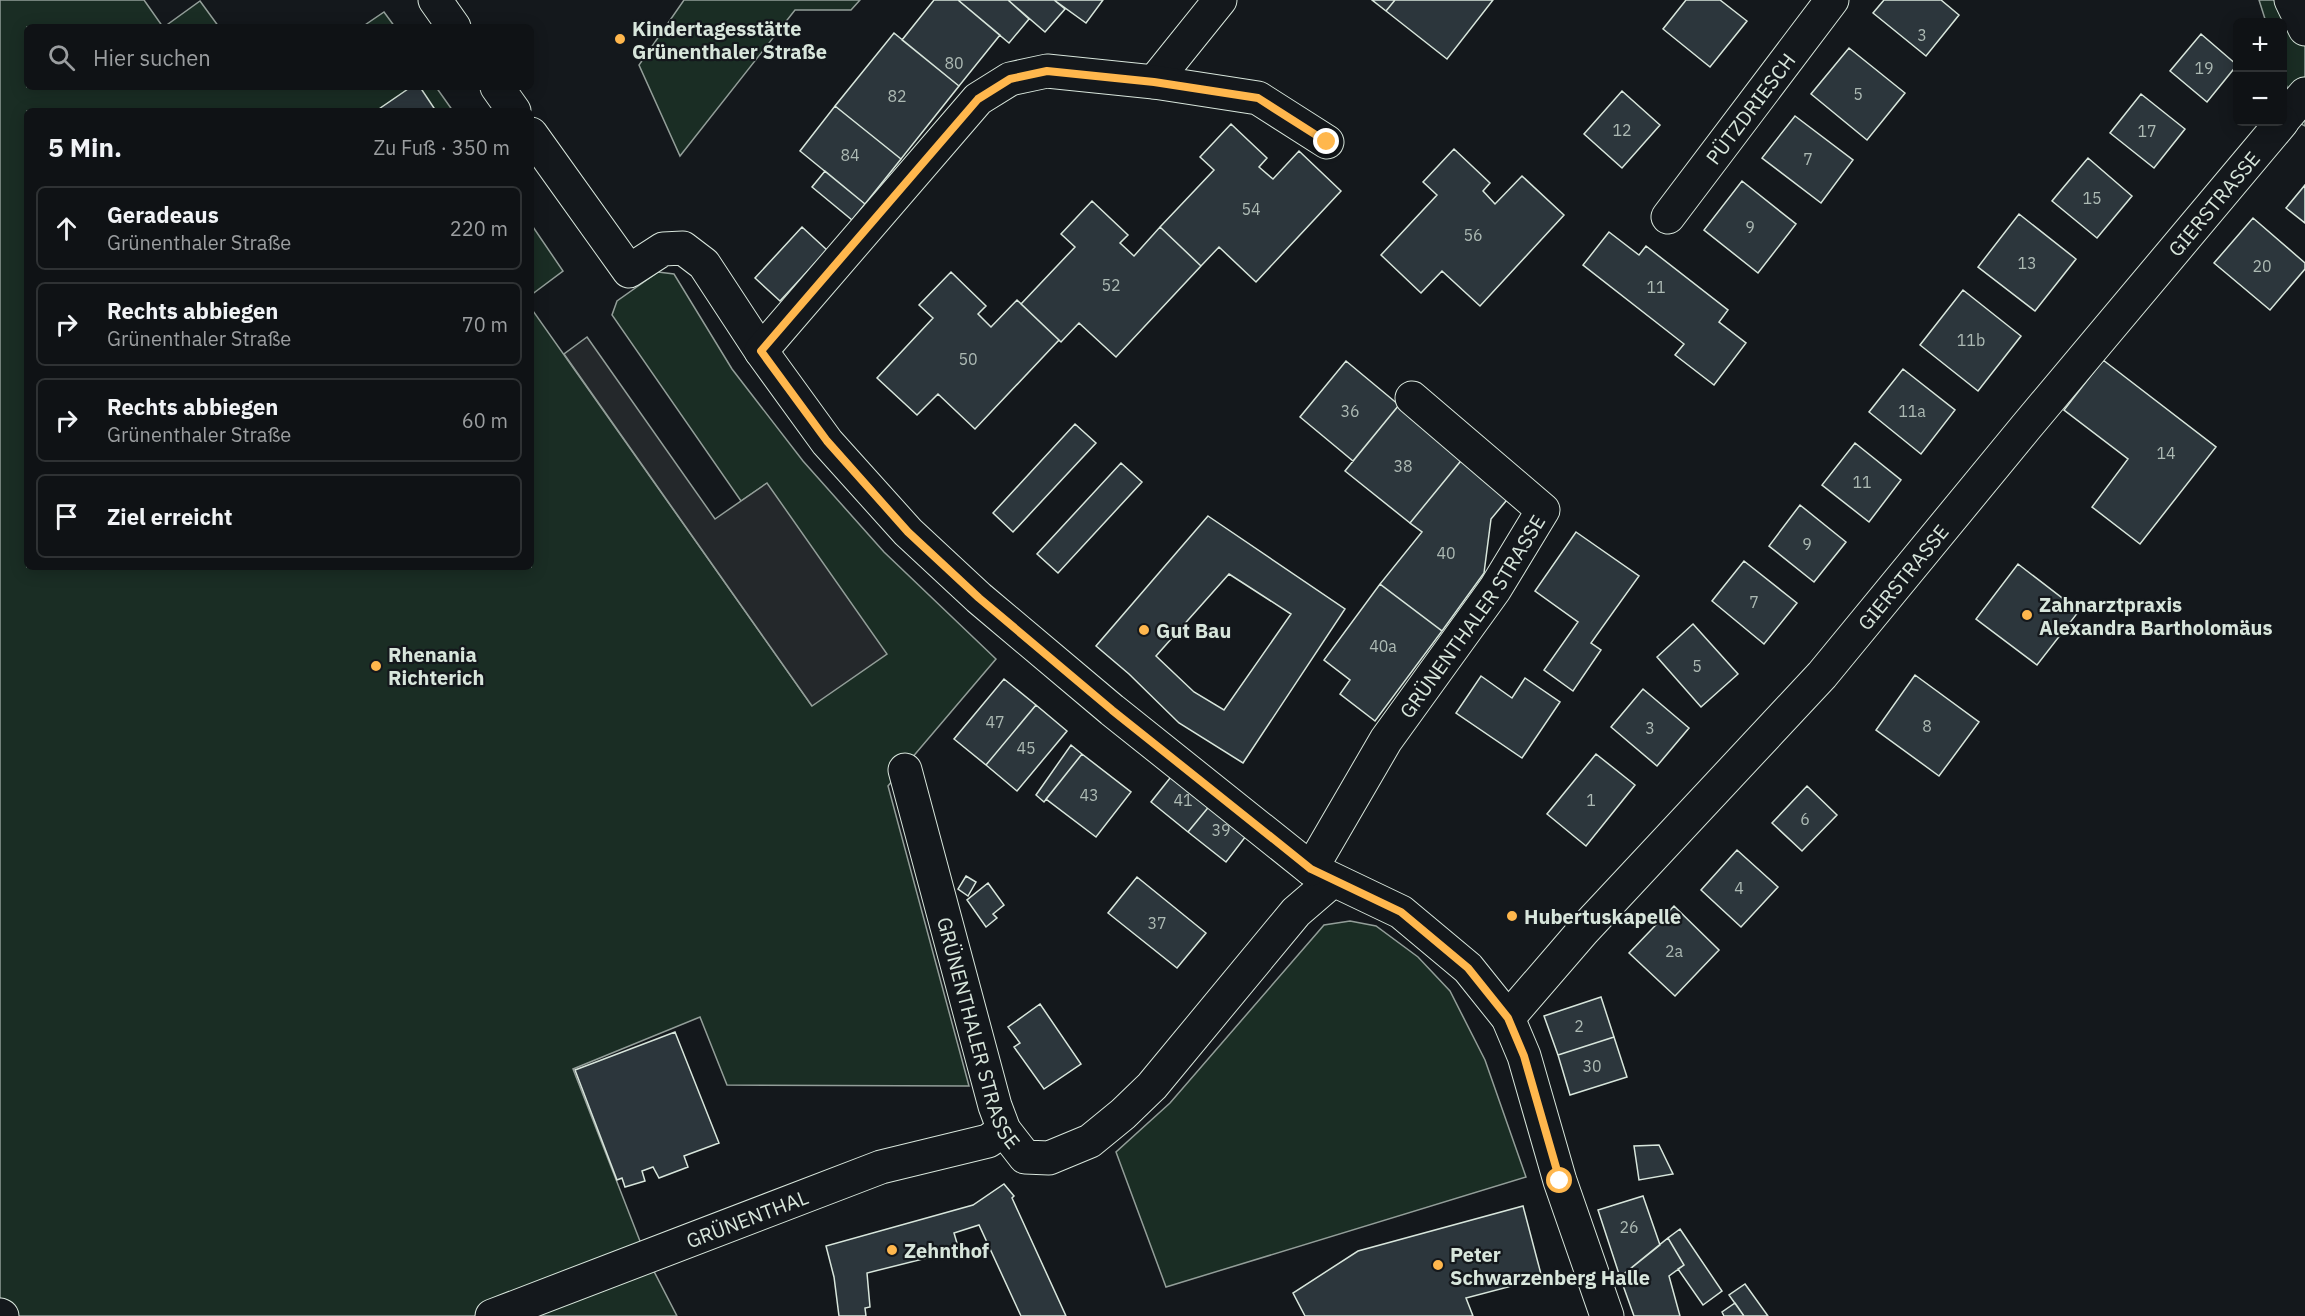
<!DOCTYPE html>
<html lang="de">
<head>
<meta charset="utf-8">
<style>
	:root { --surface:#0f1215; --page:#1d2022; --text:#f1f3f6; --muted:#9b9ea0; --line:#2f3234 }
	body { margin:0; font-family:"IBM Plex Sans",sans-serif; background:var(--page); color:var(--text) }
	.controls { position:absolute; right:18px; top:18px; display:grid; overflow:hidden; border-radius:9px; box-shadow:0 3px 15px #0003 }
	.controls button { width:54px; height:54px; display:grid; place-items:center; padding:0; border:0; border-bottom:2px solid var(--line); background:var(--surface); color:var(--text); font:30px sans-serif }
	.stop { position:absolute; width:18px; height:18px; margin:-14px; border:4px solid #ffb74d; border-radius:50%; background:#fff }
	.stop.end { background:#ffb74d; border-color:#fff; box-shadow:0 2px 6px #0008 }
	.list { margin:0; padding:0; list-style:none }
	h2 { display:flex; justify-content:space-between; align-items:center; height:78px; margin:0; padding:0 24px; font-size:26px }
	h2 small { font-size:20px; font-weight:400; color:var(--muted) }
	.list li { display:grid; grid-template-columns:39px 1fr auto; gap:18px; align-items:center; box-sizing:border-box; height:84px; margin:0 12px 12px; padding:0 12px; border:2px solid var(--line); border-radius:9px }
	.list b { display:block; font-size:22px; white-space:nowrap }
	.list p { margin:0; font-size:20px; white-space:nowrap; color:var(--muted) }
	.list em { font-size:20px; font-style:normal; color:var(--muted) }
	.icon { flex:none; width:33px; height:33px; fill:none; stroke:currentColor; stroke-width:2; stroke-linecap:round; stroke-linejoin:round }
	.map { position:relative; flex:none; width:2305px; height:1316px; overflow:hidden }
	.search { position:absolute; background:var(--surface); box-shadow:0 3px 15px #0003; left:24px; top:24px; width:510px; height:66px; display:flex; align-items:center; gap:15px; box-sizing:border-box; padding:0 21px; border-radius:9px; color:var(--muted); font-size:22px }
	.panel { position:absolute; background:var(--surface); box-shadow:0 3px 15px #0003; left:24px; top:108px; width:510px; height:462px; border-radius:9px }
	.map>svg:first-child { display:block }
</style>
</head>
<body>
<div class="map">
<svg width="2305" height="1316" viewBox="0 0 2305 1316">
	<rect width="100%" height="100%" fill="#14181c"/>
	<path fill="#1a2d24" stroke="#939e99" stroke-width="1.5" d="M 0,0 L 144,0 L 163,27 L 27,27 L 27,87 L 436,87 L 453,111 L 27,111 L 27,567 L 531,567 L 531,308 L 812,706 L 766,484 L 741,501 L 612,315 L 617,301 L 658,272 L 674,274 L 732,369 L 803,461 L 884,552 L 996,659 L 888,786 L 969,1086 L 727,1085 L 700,1017 L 573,1069 L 645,1254 L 677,1316 L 0,1316 Z
		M 684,0 L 860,0 L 851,10 L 795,10 L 680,156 L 639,65 Z
		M 2259,0 L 2305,0 L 2305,126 L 2299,123 L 2283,75 L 2282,22 L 2266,22 Z
		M 200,1 L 219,27 L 164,27 Z
		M 384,12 L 395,27 L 362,27 Z
		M 531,224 L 563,271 L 531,295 Z
		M 1350,921 L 1376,926 L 1418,957 L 1450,991 L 1485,1060 L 1526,1177 L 1166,1287 L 1116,1152 L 1170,1103 L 1324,925 Z"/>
	<path fill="#24282b" stroke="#939e99" stroke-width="1.5" d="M 587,337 L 715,519 L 767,483 L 887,654 L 812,706 L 564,354 Z"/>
	<path fill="#2c363c" stroke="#d8e6dc" stroke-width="1.5" fill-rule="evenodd" d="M 934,0 L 958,0 L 1000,35 L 959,86 L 902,40 Z
		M 958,0 L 1008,0 L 1029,19 L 1009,43 Z
		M 1008,0 L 1054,0 L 1065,9 L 1045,32 Z
		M 1054,0 L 1103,0 L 1086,23 Z
		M 1372,0 L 1395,0 L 1386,11 Z
		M 1395,0 L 1493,0 L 1447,59 L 1386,11 Z
		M 1686,0 L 1720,0 L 1747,21 L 1710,67 L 1663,29 Z
		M 1884,0 L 1941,0 L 1959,15 L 1926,56 L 1873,13 Z
		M 894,33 L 959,86 L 901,159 L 835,106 Z
		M 2201,34 L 2237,65 L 2207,102 L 2170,71 Z
		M 1849,48 L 1905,93 L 1867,140 L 1811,94 Z
		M 411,87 L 420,87 L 436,111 L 376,111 Z
		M 1622,91 L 1660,125 L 1622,168 L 1584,134 Z
		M 2141,94 L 2185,129 L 2154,168 L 2110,133 Z
		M 835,106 L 901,159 L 865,204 L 800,151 Z
		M 1795,116 L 1853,160 L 1821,203 L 1762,158 Z
		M 1231,124 L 1267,158 L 1259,167 L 1273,179 L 1299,151 L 1341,191 L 1256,282 L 1219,247 L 1201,266 L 1160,227 L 1214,170 L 1200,157 Z
		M 1454,149 L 1490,183 L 1483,191 L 1495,204 L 1522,176 L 1564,215 L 1480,306 L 1442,271 L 1421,293 L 1381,255 L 1437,195 L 1423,182 Z
		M 2088,158 L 2132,196 L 2097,238 L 2052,201 Z
		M 825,171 L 865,204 L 852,220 L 812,187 Z
		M 1742,181 L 1796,224 L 1758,273 L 1704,230 Z
		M 2305,185 L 2305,223 L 2286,208 Z
		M 1092,201 L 1128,235 L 1120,243 L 1134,256 L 1160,227 L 1201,266 L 1116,357 L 1079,323 L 1061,342 L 1021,304 L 1075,247 L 1061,234 Z
		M 2019,214 L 2076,259 L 2035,311 L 1978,267 Z
		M 2253,218 L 2305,263 L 2305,269 L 2270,310 L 2214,263 Z
		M 802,227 L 827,250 L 780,301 L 755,278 Z
		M 1609,232 L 1639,255 L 1646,246 L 1728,310 L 1719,322 L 1746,343 L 1714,385 L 1675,355 L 1684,344 L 1583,265 Z
		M 951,272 L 986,306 L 978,314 L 991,327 L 1017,300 L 1059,340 L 975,429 L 938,394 L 917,415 L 877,378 L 933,318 L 919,305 Z
		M 1963,290 L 2021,336 L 1978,391 L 1920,345 Z
		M 2103,360 L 2216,447 L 2140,544 L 2092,507 L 2128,459 L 2064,410 Z
		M 1346,361 L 1399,405 L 1353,461 L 1300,417 Z
		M 1903,369 L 1955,410 L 1921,454 L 1869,412 Z
		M 1399,405 L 1464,457 L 1410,523 L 1345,471 Z
		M 1075,424 L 1096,443 L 1013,532 L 993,513 Z
		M 1855,443 L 1901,480 L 1869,522 L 1822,485 Z
		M 1464,457 L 1511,495 L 1491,519 L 1484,573 L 1442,631 L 1380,584 L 1422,532 L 1410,523 Z
		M 1121,463 L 1142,482 L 1058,573 L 1037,554 Z
		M 1800,505 L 1846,542 L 1814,582 L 1769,546 Z
		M 1208,516 L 1345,609 L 1243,763 L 1179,723 L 1129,674 L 1096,646 ZM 1229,574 L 1291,614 L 1224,710 L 1194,692 L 1156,656 Z
		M 1576,532 L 1639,576 L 1591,643 L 1601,650 L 1573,691 L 1544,670 L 1578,622 L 1535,591 Z
		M 1744,561 L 1797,603 L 1764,644 L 1712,601 Z
		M 2018,564 L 2079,611 L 2037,665 L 1976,619 Z
		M 1380,584 L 1442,631 L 1375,721 L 1340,694 L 1350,680 L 1324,660 Z
		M 1693,624 L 1738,674 L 1701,707 L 1657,657 Z
		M 1915,675 L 1979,722 L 1939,776 L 1876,730 Z
		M 1481,676 L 1512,698 L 1525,678 L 1560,702 L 1522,758 L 1456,713 Z
		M 1004,679 L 1036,705 L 986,765 L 954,739 Z
		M 1643,689 L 1689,728 L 1657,766 L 1611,727 Z
		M 1036,705 L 1067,731 L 1017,791 L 986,765 Z
		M 1071,745 L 1082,754 L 1044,802 L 1036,795 Z
		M 1082,754 L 1131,792 L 1096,837 L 1046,799 Z
		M 1596,754 L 1635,785 L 1586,846 L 1547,814 Z
		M 1178,768 L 1216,798 L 1188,832 L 1151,802 Z
		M 1807,786 L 1837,815 L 1802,851 L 1772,823 Z
		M 1216,798 L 1253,827 L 1226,862 L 1188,832 Z
		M 1737,850 L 1778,887 L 1741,927 L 1701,890 Z
		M 966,876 L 976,882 L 968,896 L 958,889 Z
		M 1137,877 L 1206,933 L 1177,968 L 1108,913 Z
		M 988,883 L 1004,905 L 993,914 L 997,918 L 986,927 L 967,900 Z
		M 1674,906 L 1719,950 L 1675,996 L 1629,953 Z
		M 1601,997 L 1614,1037 L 1558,1055 L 1544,1016 Z
		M 1040,1004 L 1081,1064 L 1044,1089 L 1014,1047 L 1020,1043 L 1008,1027 Z
		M 675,1032 L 719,1143 L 684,1156 L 688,1167 L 659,1178 L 653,1167 L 642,1171 L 645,1181 L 625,1187 L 622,1178 L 617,1180 L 575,1070 Z
		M 1614,1037 L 1627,1077 L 1570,1095 L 1558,1055 Z
		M 1659,1145 L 1673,1174 L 1639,1180 L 1634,1146 Z
		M 1004,1184 L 1014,1196 L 1012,1198 L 1066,1316 L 1021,1316 L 979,1225 L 954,1233 L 959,1250 L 867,1273 L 870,1307 L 865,1308 L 866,1316 L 839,1316 L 834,1277 L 826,1246 L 973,1205 Z
		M 1643,1196 L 1660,1245 L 1620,1277 L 1598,1210 Z
		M 1523,1206 L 1542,1278 L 1466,1298 L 1473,1316 L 1305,1316 L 1293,1293 L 1358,1251 Z
		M 1680,1229 L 1722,1291 L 1703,1305 L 1678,1269 L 1684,1265 L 1668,1238 Z
		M 1668,1238 L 1684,1265 L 1669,1276 L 1680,1316 L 1634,1316 L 1620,1277 Z
		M 1745,1284 L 1768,1316 L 1744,1316 L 1729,1295 Z
		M 1735,1303 L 1744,1316 L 1724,1316 L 1722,1312 Z"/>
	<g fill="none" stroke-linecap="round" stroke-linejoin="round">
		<g stroke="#d8e6dc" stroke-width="35">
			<g id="minor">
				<path d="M 435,0 L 454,27"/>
				<path d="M 2291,0 L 2305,29"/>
				<path d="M 1154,82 L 1220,0"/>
				<path d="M 497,87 L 514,111"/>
				<path d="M 2282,121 L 2305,94"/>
				<path d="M 531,134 L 629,271 L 663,249 L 683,248 L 704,264 L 761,351 L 827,442 L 908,532 L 979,598 L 1112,710 L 1311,869 L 1401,912 L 1468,968 L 1508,1018 L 1524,1056 L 1560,1181 L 1607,1316"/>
				<path id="s1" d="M 1668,217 L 1832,0"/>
				<path d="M 761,351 L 978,99 L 1010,79 L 1047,71 L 1154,82 L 1258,98 L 1327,142"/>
				<path id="s2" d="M 905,770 L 995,1106 L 1004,1130 L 1025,1157 L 1049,1158 L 1090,1141 L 1123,1114 L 1152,1086 L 1296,912 L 1332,881"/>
				<path id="s3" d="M 1311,869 L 1386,740 L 1495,589 L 1543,510 L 1412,398"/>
				<path id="s4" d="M 1508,1018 L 1583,931 L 1822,675 L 2026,427 L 2282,122"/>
				<path d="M 0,1315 L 2,1316"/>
				<path id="s5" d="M 492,1316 L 881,1167 L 988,1141 L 1004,1130"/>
			</g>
		</g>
		<use href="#minor" stroke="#14181c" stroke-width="33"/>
	</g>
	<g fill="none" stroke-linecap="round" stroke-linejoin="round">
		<path stroke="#ffb74d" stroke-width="8" d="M 1327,142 L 1258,98 L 1154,82 L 1047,71 L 1010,79 L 978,99 L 761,351 L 827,441 L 908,532 L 979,598 L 1112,710 L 1311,869 L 1401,912 L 1468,968 L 1508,1018 L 1524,1056 L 1560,1181"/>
	</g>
	<g fill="#ffb74d" stroke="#14181c" stroke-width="2">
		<circle cx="620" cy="39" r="6"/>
		<circle cx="2027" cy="615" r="6"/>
		<circle cx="1144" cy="630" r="6"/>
		<circle cx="376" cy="666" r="6"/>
		<circle cx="1512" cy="916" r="6"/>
		<circle cx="892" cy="1250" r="6"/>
		<circle cx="1438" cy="1265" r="6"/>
	</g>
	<g text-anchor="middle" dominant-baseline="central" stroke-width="4.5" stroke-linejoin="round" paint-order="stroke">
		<g font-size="16" fill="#adbab4">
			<text x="1922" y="35">3</text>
			<text x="954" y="63">80</text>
			<text x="2204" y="68">19</text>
			<text x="1858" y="94">5</text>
			<text x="897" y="96">82</text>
			<text x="1622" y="130">12</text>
			<text x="2147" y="131">17</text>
			<text x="850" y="155">84</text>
			<text x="1808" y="159">7</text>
			<text x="2092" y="198">15</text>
			<text x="1251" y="209">54</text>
			<text x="1750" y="227">9</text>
			<text x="1473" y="235">56</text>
			<text x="2027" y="263">13</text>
			<text x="2262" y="266">20</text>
			<text x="1111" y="285">52</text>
			<text x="1656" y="287">11</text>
			<text x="1971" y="340">11b</text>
			<text x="968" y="359">50</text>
			<text x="1350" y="411">36</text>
			<text x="1912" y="411">11a</text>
			<text x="2166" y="453">14</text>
			<text x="1403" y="466">38</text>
			<text x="1862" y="482">11</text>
			<text x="1807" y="544">9</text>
			<text x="1446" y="553">40</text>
			<text x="1754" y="602">7</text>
			<text x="1383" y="646">40a</text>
			<text x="1697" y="666">5</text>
			<text x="995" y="722">47</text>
			<text x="1927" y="726">8</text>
			<text x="1650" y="728">3</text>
			<text x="1026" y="748">45</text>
			<text x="1089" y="795">43</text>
			<text x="1183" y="800">41</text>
			<text x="1591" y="800">1</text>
			<text x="1805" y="819">6</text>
			<text x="1221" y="830">39</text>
			<text x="1739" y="888">4</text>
			<text x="1157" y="923">37</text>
			<text x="1674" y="951">2a</text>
			<text x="1579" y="1026">2</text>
			<text x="1592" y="1066">30</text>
			<text x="1629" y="1227">26</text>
		</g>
		<g font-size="20" font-weight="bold" fill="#d8e6dc" stroke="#14181c" text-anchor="start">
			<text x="632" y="28">Kindertagesstätte<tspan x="632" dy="23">Grünenthaler Straße</tspan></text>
			<text x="2039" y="604">Zahnarztpraxis<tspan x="2039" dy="23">Alexandra Bartholomäus</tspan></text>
			<text x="1156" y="630">Gut Bau</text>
			<text x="388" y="654">Rhenania<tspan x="388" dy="23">Richterich</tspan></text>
			<text x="1524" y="916">Hubertuskapelle</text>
			<text x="904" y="1250">Zehnthof</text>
			<text x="1450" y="1254">Peter<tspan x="1450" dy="23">Schwarzenberg Halle</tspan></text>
		</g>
		<g font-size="20" fill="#d8e6dc" stroke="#14181c">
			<text stroke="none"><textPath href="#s1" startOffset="136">PÜTZDRIESCH</textPath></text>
			<text stroke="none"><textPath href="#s4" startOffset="1078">GIERSTRASSE</textPath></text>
			<text stroke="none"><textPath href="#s4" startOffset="592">GIERSTRASSE</textPath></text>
			<text stroke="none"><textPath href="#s3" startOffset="300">GRÜNENTHALER STRASSE</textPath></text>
			<text stroke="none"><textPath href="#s2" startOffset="273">GRÜNENTHALER STRASSE</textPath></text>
			<text stroke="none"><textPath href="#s5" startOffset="273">GRÜNENTHAL</textPath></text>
		</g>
	</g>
</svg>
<div class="controls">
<button>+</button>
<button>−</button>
</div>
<div class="stop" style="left:1560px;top:1181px"></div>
<div class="stop end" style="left:1327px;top:142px"></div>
<div class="search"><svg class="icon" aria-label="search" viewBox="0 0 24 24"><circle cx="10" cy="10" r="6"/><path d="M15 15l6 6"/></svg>Hier suchen</div>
<section class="panel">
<h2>5 Min.<small>Zu Fuß · 350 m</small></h2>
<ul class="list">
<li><svg class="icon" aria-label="ahead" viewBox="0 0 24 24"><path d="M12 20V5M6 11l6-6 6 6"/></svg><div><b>Geradeaus</b><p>Grünenthaler Straße</p></div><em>220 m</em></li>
<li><svg class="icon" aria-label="right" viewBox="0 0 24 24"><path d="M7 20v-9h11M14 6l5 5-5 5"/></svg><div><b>Rechts abbiegen</b><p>Grünenthaler Straße</p></div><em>70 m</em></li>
<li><svg class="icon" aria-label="right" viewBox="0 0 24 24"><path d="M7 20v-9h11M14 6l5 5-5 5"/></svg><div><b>Rechts abbiegen</b><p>Grünenthaler Straße</p></div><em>60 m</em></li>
<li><svg class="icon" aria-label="arrive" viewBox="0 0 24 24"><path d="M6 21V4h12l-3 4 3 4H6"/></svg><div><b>Ziel erreicht</b></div></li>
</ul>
</section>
</div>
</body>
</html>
